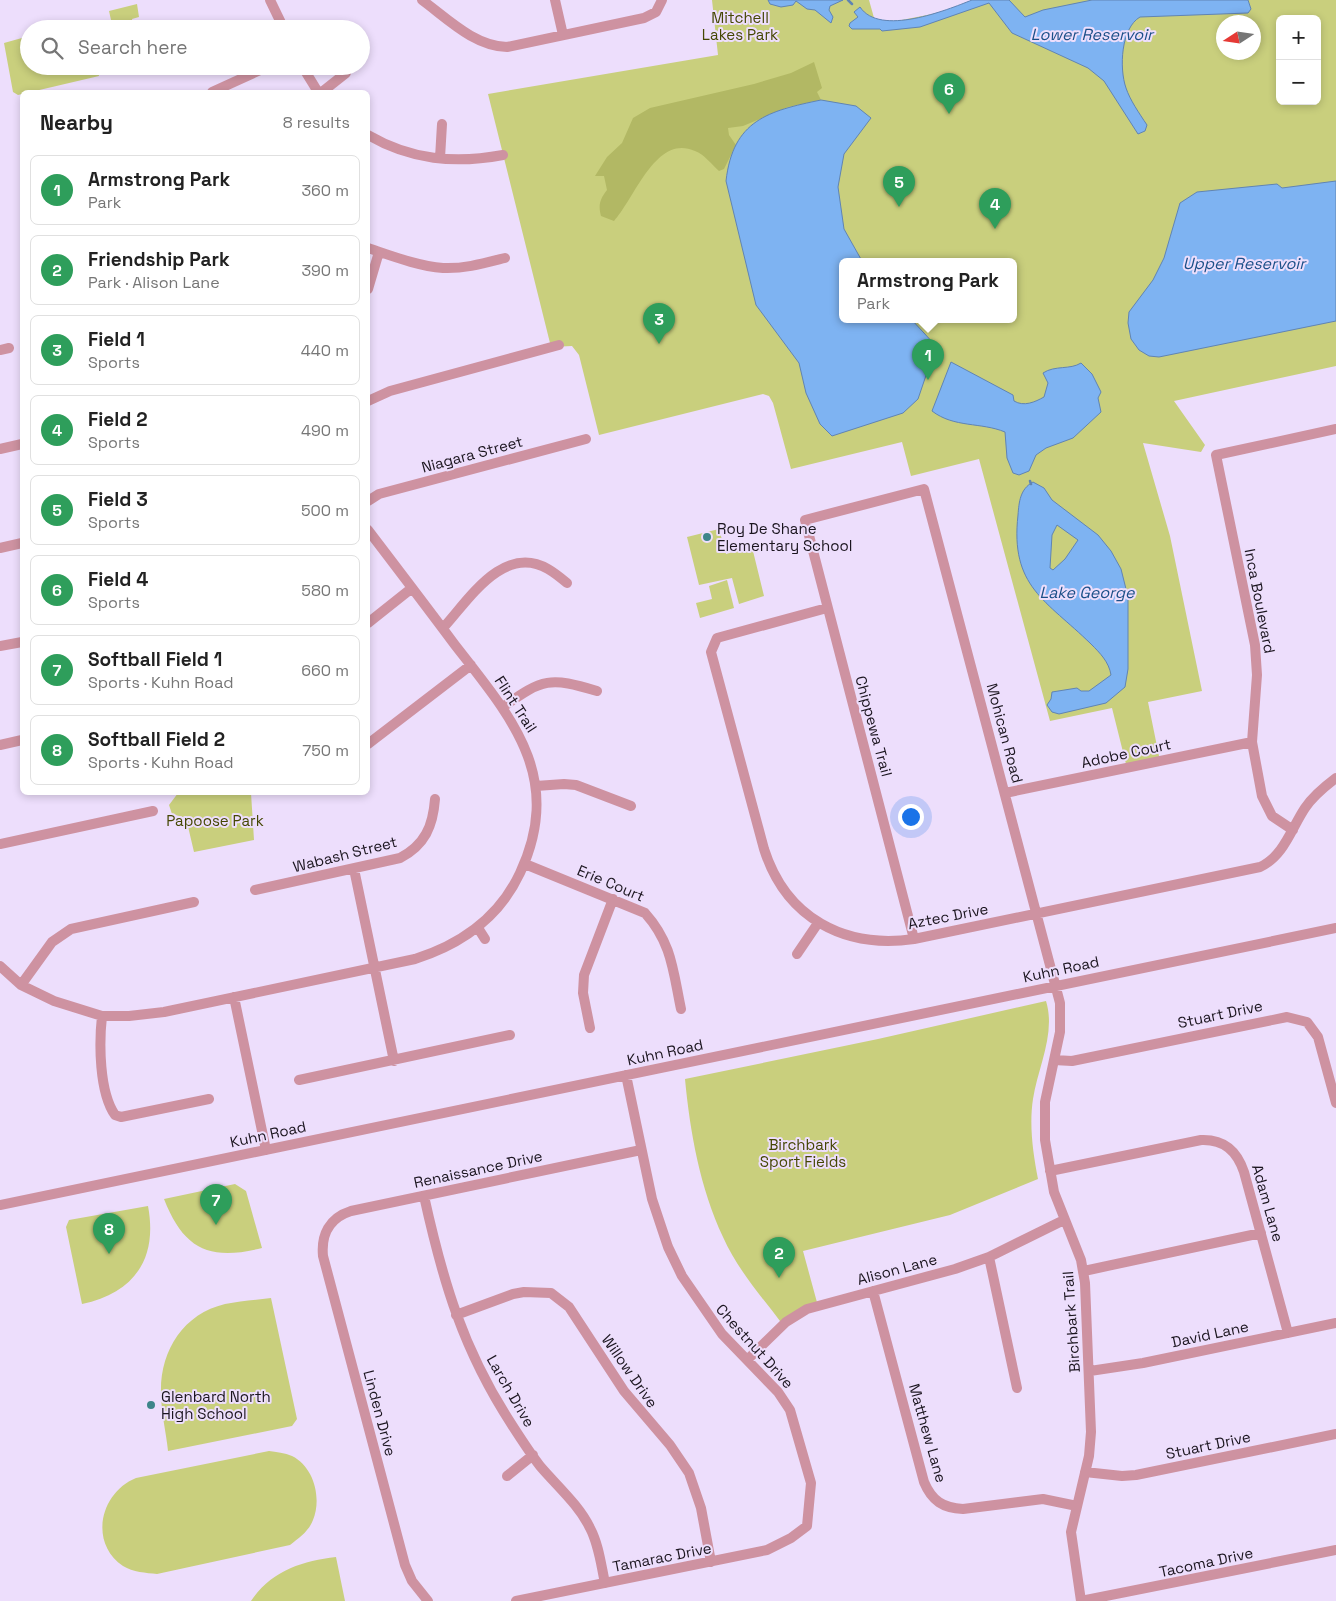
<!DOCTYPE html>
<html lang="en">
<head>
<meta charset="utf-8">
<style>
	:root { --surface:#fff; --page:#f6f6f6; --text:#222; --muted:#767676; --line:#e0e0e0; --accent:#db2777 }
	body { margin:0; font-family:"Space Grotesk",sans-serif; background:var(--page); color:var(--text) }
	.controls { position:absolute; right:15px; top:15px; display:grid; overflow:hidden; border-radius:8px; box-shadow:0 2px 8px #0003 }
	.controls button { width:45px; height:45px; display:grid; place-items:center; padding:0; border:0; border-bottom:1px solid var(--line); background:var(--surface); color:var(--text); font:25px sans-serif }
	.compass { position:absolute; left:1216px; top:15px; width:45px; height:45px; border-radius:50%; background:var(--surface); box-shadow:0 2px 8px #0003; rotate:258deg }
	.you { position:absolute; left:910px; top:816px; width:18px; height:18px; margin:-12px; border:4px solid #fff; border-radius:50%; background:#1a73e8; box-shadow:0 0 0 8px #1a73e833 }
	.badge { display:grid; place-items:center; width:32px; height:32px; border-radius:50%; background:var(--accent); color:#fff; font-size:16px; font-weight:700 }
	.pin { position:absolute; translate:-50% -41px; filter:drop-shadow(0 1px 2px #0008) }
	.pin::after { content:''; position:absolute; top:26px; width:18px; height:15px; background:inherit; clip-path:polygon(0 0,100% 0,50% 100%) }
	.popup { position:absolute; left:839px; top:258px; width:178px; height:65px; box-sizing:border-box; display:grid; place-content:center; border-radius:8px; background:var(--surface); filter:drop-shadow(0 1px 4px #0005); font-size:16px; white-space:nowrap; color:var(--muted) }
	.popup b { font-size:19px; color:var(--text) }
	.popup::after { content:''; position:absolute; left:50%; top:100%; margin-left:-10px; border:10px solid transparent; border-top-color:var(--surface) }
	.list { margin:0; padding:0; list-style:none }
	h2 { display:flex; justify-content:space-between; align-items:center; height:65px; margin:0; padding:0 20px; font-size:21px }
	h2 small { font-size:16px; font-weight:400; color:var(--muted) }
	.list li { display:grid; grid-template-columns:32px 1fr auto; gap:15px; align-items:center; box-sizing:border-box; height:70px; margin:0 10px 10px; padding:0 10px; border:1px solid var(--line); border-radius:8px }
	.list b { display:block; font-size:19px; white-space:nowrap }
	.list p { margin:0; font-size:16px; white-space:nowrap; color:var(--muted) }
	.list em { font-size:16px; font-style:normal; color:var(--muted) }
	.icon { flex:none; width:28px; height:28px; fill:none; stroke:currentColor; stroke-width:2; stroke-linecap:round; stroke-linejoin:round }
	.map { position:relative; flex:none; width:1336px; height:1601px; overflow:hidden }
	.search { position:absolute; background:var(--surface); box-shadow:0 2px 8px #0003; left:20px; top:20px; width:350px; height:55px; display:flex; align-items:center; gap:12px; box-sizing:border-box; padding:0 18px; border-radius:28px; color:var(--muted); font-size:19px }
	.panel { position:absolute; background:var(--surface); box-shadow:0 2px 8px #0003; left:20px; top:90px; width:350px; height:705px; border-radius:8px }
	.map>svg:first-child { display:block }
</style>
</head>
<body>
<div class="map">
<svg width="1336" height="1601" viewBox="0 0 1336 1601">
	<rect width="100%" height="100%" fill="#eddefc"/>
	<path fill="#c9cf7d" fill-rule="evenodd" d="M 712,0 L 869,0 L 876,25 L 1004,0 L 1336,0 L 1336,366 L 1174,401 L 1205,445 L 1201,452 L 1143,443 L 1170,536 L 1202,691 L 1148,702 L 1160,761 L 1127,768 L 1112,708 L 1050,721 L 979,459 L 911,476 L 902,442 L 791,469 L 773,403 L 769,396 L 763,394 L 599,435 L 579,355 L 572,346 L 551,347 L 488,94 L 718,55 ZM 1280,19 L 1317,19 L 1317,101 L 1280,101 ZM 1224,22 L 1254,22 L 1254,52 L 1224,52 ZM 843,261 L 1013,261 L 1013,319 L 843,319 Z
		M 137,4 L 139,17 L 132,19 L 134,29 L 113,29 L 109,11 Z
		M 29,36 L 29,66 L 64,66 L 66,73 L 97,66 L 99,76 L 18,95 L 13,92 L 4,43 Z
		M 719,529 L 726,554 L 752,547 L 764,596 L 739,604 L 732,578 L 699,585 L 687,537 Z
		M 727,580 L 734,608 L 700,618 L 696,603 L 712,599 L 709,586 Z
		M 178,793 L 251,793 L 254,840 L 194,852 L 186,818 L 172,814 L 169,805 Z
		M 1046,1001 C 1056,1033 1038,1067 1033,1099 C 1029,1125 1033,1153 1038,1179 L 950,1215 L 803,1251 L 818,1306 L 783,1325 C 762,1297 737,1269 723,1237 C 700,1188 690,1132 685,1079 L 878,1039 Z
		M 235,1184 L 246,1191 L 262,1248 C 210,1261 184,1250 164,1199 Z
		M 148,1206 C 158,1259 134,1293 82,1304 L 66,1227 L 69,1220 Z
		M 271,1298 L 297,1419 L 292,1426 L 168,1451 C 166,1432 161,1412 161,1393 C 160,1351 183,1314 225,1304 C 240,1301 256,1300 271,1298 Z
		M 269,1451 C 276,1452 285,1453 292,1456 C 314,1467 322,1498 313,1520 C 309,1531 299,1538 290,1545 L 157,1574 C 146,1573 133,1572 123,1566 C 88,1542 101,1492 136,1478 Z
		M 336,1557 L 345,1601 L 251,1601 C 271,1571 302,1561 336,1557 Z"/>
	<path fill="#b2b864" d="M 814,62 L 822,88 L 817,92 L 821,100 L 788,107 L 743,126 L 728,128 L 729,135 L 736,145 L 724,169 L 719,171 C 712,165 704,154 695,151 C 656,133 635,198 614,221 L 601,216 C 598,205 600,199 607,190 L 604,176 L 595,176 L 607,157 L 622,143 L 633,118 L 650,108 L 754,84 L 791,73 Z"/>
	<path fill="#7eb3f2" stroke="#6084b3" fill-rule="evenodd" d="M 768,0 L 843,0 L 830,6 L 829,10 L 833,17 L 831,23 L 815,10 L 807,9 L 796,1 L 793,5 L 781,7 L 770,4 Z
		M 972,0 L 1009,0 L 1025,17 L 1043,10 L 1092,0 L 1248,0 L 1251,9 L 1248,13 L 1140,17 C 1121,28 1119,68 1126,88 C 1130,100 1139,113 1147,125 L 1145,131 L 1138,134 L 1104,81 L 1088,68 L 1012,33 L 989,3 L 920,27 L 882,31 L 880,29 L 852,29 L 849,26 L 850,23 L 858,17 L 854,12 L 860,7 C 880,37 947,10 972,0 Z
		M 821,100 L 856,106 L 871,118 L 844,154 L 838,187 L 844,229 L 862,261 L 843,261 L 843,319 L 911,319 L 936,346 L 918,399 L 903,413 L 832,436 L 820,424 L 806,393 L 799,363 L 756,305 L 726,181 C 733,120 768,111 821,100 Z
		M 1336,181 L 1336,321 L 1159,357 L 1149,356 L 1139,350 L 1131,339 L 1128,323 L 1129,312 L 1153,280 L 1164,258 L 1180,203 L 1197,192 L 1277,184 L 1282,188 Z
		M 951,362 L 1013,395 L 1014,401 C 1024,407 1035,402 1044,397 L 1048,383 L 1043,373 C 1055,365 1070,370 1081,363 L 1092,374 L 1101,392 L 1098,398 L 1101,412 L 1073,438 L 1046,448 L 1036,455 L 1029,471 L 1019,475 L 1013,473 L 1007,458 L 1005,432 C 981,422 954,428 932,411 Z
		M 1033,482 L 1044,488 L 1052,500 L 1098,535 L 1111,551 L 1121,569 L 1128,597 L 1128,669 L 1125,687 L 1106,703 L 1059,714 L 1052,712 L 1047,705 L 1051,699 L 1052,692 L 1077,688 L 1081,691 L 1089,691 L 1111,675 C 1109,662 1100,653 1091,644 C 1046,600 1010,587 1018,515 C 1019,502 1020,489 1033,482 ZM 1057,525 L 1078,540 L 1065,559 L 1053,570 L 1050,568 L 1052,535 Z"/>
	<g fill="none" stroke-linecap="round" stroke-linejoin="round">
		<path stroke="#6084b3" stroke-width="2.5" d="M 848,0 L 852,4
			M 1030,481 L 1031,484"/>
		<path stroke="#ce92a1" stroke-width="10" d="M 270,0 L 284,29
			M 422,0 C 448,19 474,46 507,47 L 644,18 L 656,12 L 662,0
			M 555,0 L 563,35
			M 302,66 L 318,92
			M 212,92 L 269,66
			M 322,92 L 346,73
			M 368,135 C 411,160 455,164 503,155
			M 440,158 L 442,124
			M 368,248 C 392,256 418,266 443,268 C 464,269 485,263 505,258
			M 368,289 L 379,252
			M 0,350 L 9,348
			M 368,401 L 390,391 L 559,345
			M 0,449 L 22,444
			M 368,501 L 379,494 L 586,439
			M 0,548 L 22,543
			M 827,608 L 717,638 L 711,652 L 764,849 C 786,918 844,949 914,939 L 1260,867 C 1284,856 1291,829 1305,808 C 1313,796 1324,787 1336,778
			M 368,623 L 412,588
			M 443,628 C 468,601 503,543 548,569 C 555,573 561,578 567,583
			M 0,646 L 22,642
			M 503,707 C 543,678 550,677 597,691
			M 368,744 L 471,665
			M 0,745 L 22,740
			M 536,786 L 564,784 L 576,785 L 631,806
			M 1005,793 L 1252,742
			M 1293,830 L 1272,816 L 1262,796 L 1252,742 L 1257,675 L 1255,645 L 1216,455 L 1336,429
			M 0,844 L 153,811
			M 525,864 L 645,913 C 672,943 673,971 681,1009
			M 354,869 L 394,1061
			M 255,890 L 400,858 C 425,845 433,826 435,799
			M 478,928 L 485,939
			M 914,939 L 805,520 L 924,489 L 1060,1003 L 1060,1032 L 1045,1102 L 1045,1140 L 1054,1192 L 1081,1260 L 1085,1283 L 1091,1432 L 1089,1456 L 1071,1532 L 1081,1601
			M 797,954 L 818,923
			M 0,966 L 21,985 L 54,1001 L 102,1016 L 129,1016 L 164,1012 L 415,959 C 462,944 499,918 520,873 C 565,777 511,717 455,645 C 426,606 397,568 368,530
			M 21,985 L 52,942 L 71,929 L 194,902
			M 234,997 L 266,1150
			M 102,1016 C 99,1043 99,1092 115,1115 L 121,1117 L 209,1099
			M 590,1028 L 583,993 L 584,975 L 613,899
			M 1054,1060 L 1072,1061 L 1287,1017 L 1307,1022 L 1318,1037 L 1336,1103
			M 299,1080 L 510,1035
			M 1050,1171 L 1201,1140 C 1224,1139 1237,1151 1244,1172 L 1288,1333
			M 424,1196 C 443,1282 463,1350 512,1425 C 521,1439 530,1453 540,1466 C 557,1486 579,1505 590,1528 C 599,1545 601,1565 605,1583
			M 0,1205 L 1336,928
			M 989,1257 L 1017,1388
			M 1084,1271 L 1261,1233
			M 873,1291 L 924,1482 C 932,1501 943,1508 963,1509 L 1043,1499 L 1077,1506
			M 456,1315 L 513,1294 L 524,1292 L 551,1293 L 569,1307 L 624,1391 L 670,1445 L 689,1473 L 701,1508 L 711,1562
			M 747,1360 L 786,1322 L 807,1309 L 955,1269 L 989,1257 L 1064,1220
			M 1090,1371 L 1143,1363 L 1336,1323
			M 1085,1472 L 1122,1476 L 1136,1475 L 1336,1434
			M 507,1476 L 533,1455
			M 428,1601 L 412,1581 L 405,1565 L 323,1256 C 321,1235 329,1218 351,1211 L 641,1150
			M 516,1601 L 767,1550 L 791,1538 L 807,1526 L 811,1483 L 790,1410 L 778,1392 L 722,1334 L 682,1276 L 668,1247 L 652,1199 L 626,1075
			M 1081,1601 L 1336,1550"/>
	</g>
	<g fill="#3d8589" stroke="#eddefc" stroke-width="2">
		<circle cx="707" cy="537" r="5"/>
		<circle cx="151" cy="1405" r="5"/>
	</g>
	<g text-anchor="middle" dominant-baseline="central" stroke-width="4" stroke-linejoin="round" paint-order="stroke">
		<g font-size="15" fill="#454703" stroke="#eddefc">
			<text x="740" y="17">Mitchell<tspan x="740" dy="17">Lakes Park</tspan></text>
			<text x="215" y="820">Papoose Park</text>
			<text x="803" y="1144">Birchbark<tspan x="803" dy="17">Sport Fields</tspan></text>
		</g>
		<g font-size="15" fill="#1b151f" stroke="#eddefc">
			<text transform="translate(472 454) rotate(-15)">Niagara Street</text>
			<text transform="translate(1260 601) rotate(79)">Inca Boulevard</text>
			<text transform="translate(516 704) rotate(57)">Flint Trail</text>
			<text transform="translate(874 726) rotate(75)">Chippewa Trail</text>
			<text transform="translate(1005 733) rotate(75)">Mohican Road</text>
			<text transform="translate(1126 753) rotate(-12)">Adobe Court</text>
			<text transform="translate(345 854) rotate(-14)">Wabash Street</text>
			<text transform="translate(611 883) rotate(23)">Erie Court</text>
			<text transform="translate(948 916) rotate(-11)">Aztec Drive</text>
			<text transform="translate(1061 969) rotate(-12)">Kuhn Road</text>
			<text transform="translate(1220 1014) rotate(-12)">Stuart Drive</text>
			<text transform="translate(665 1052) rotate(-12)">Kuhn Road</text>
			<text transform="translate(268 1134) rotate(-12)">Kuhn Road</text>
			<text transform="translate(478 1169) rotate(-12)">Renaissance Drive</text>
			<text transform="translate(1268 1203) rotate(74)">Adam Lane</text>
			<text transform="translate(897 1269) rotate(-15)">Alison Lane</text>
			<text transform="translate(1071 1322) rotate(-94)">Birchbark Trail</text>
			<text transform="translate(1210 1334) rotate(-12)">David Lane</text>
			<text transform="translate(755 1346) rotate(48)">Chestnut Drive</text>
			<text transform="translate(630 1371) rotate(55)">Willow Drive</text>
			<text transform="translate(511 1391) rotate(60)">Larch Drive</text>
			<text transform="translate(380 1413) rotate(75)">Linden Drive</text>
			<text transform="translate(928 1433) rotate(74)">Matthew Lane</text>
			<text transform="translate(1208 1445) rotate(-12)">Stuart Drive</text>
			<text transform="translate(662 1557) rotate(-11)">Tamarac Drive</text>
			<text transform="translate(1206 1562) rotate(-12)">Tacoma Drive</text>
		</g>
		<g font-size="15" fill="#1b151f" stroke="#eddefc" text-anchor="start">
			<text x="717" y="528">Roy De Shane<tspan x="717" dy="17">Elementary School</tspan></text>
			<text x="161" y="1396">Glenbard North<tspan x="161" dy="17">High School</tspan></text>
		</g>
		<g font-size="16" font-style="italic" fill="#1a4f88" stroke="#eddefc">
			<text x="1092" y="34">Lower Reservoir</text>
			<text x="1244" y="263">Upper Reservoir</text>
			<text x="1087" y="592">Lake George</text>
		</g>
	</g>
</svg>
<div class="controls">
<button>+</button>
<button>−</button>
</div>
<svg class="compass" viewBox="-18 -18 36 36"><path d="M0-13l5 13h-10z" fill="#e53935"/><path d="M0 13l5-13h-10z" fill="#767676"/></svg>
<div class="you"></div>
<div class="pin badge" style="left:928px;top:380px;background:#2e9e5b">1</div>
<div class="popup"><b>Armstrong Park</b>Park</div>
<div class="pin badge" style="left:779px;top:1278px;background:#2e9e5b">2</div>
<div class="pin badge" style="left:659px;top:344px;background:#2e9e5b">3</div>
<div class="pin badge" style="left:995px;top:229px;background:#2e9e5b">4</div>
<div class="pin badge" style="left:899px;top:207px;background:#2e9e5b">5</div>
<div class="pin badge" style="left:949px;top:114px;background:#2e9e5b">6</div>
<div class="pin badge" style="left:216px;top:1225px;background:#2e9e5b">7</div>
<div class="pin badge" style="left:109px;top:1254px;background:#2e9e5b">8</div>
<div class="search"><svg class="icon" aria-label="search" viewBox="0 0 24 24"><circle cx="10" cy="10" r="6"/><path d="M15 15l6 6"/></svg>Search here</div>
<section class="panel">
<h2>Nearby<small>8 results</small></h2>
<ul class="list">
<li><span class="badge" style="background:#2e9e5b">1</span><div><b>Armstrong Park</b><p>Park</p></div><em>360 m</em></li>
<li><span class="badge" style="background:#2e9e5b">2</span><div><b>Friendship Park</b><p>Park · Alison Lane</p></div><em>390 m</em></li>
<li><span class="badge" style="background:#2e9e5b">3</span><div><b>Field 1</b><p>Sports</p></div><em>440 m</em></li>
<li><span class="badge" style="background:#2e9e5b">4</span><div><b>Field 2</b><p>Sports</p></div><em>490 m</em></li>
<li><span class="badge" style="background:#2e9e5b">5</span><div><b>Field 3</b><p>Sports</p></div><em>500 m</em></li>
<li><span class="badge" style="background:#2e9e5b">6</span><div><b>Field 4</b><p>Sports</p></div><em>580 m</em></li>
<li><span class="badge" style="background:#2e9e5b">7</span><div><b>Softball Field 1</b><p>Sports · Kuhn Road</p></div><em>660 m</em></li>
<li><span class="badge" style="background:#2e9e5b">8</span><div><b>Softball Field 2</b><p>Sports · Kuhn Road</p></div><em>750 m</em></li>
</ul>
</section>
</div>
</body>
</html>
